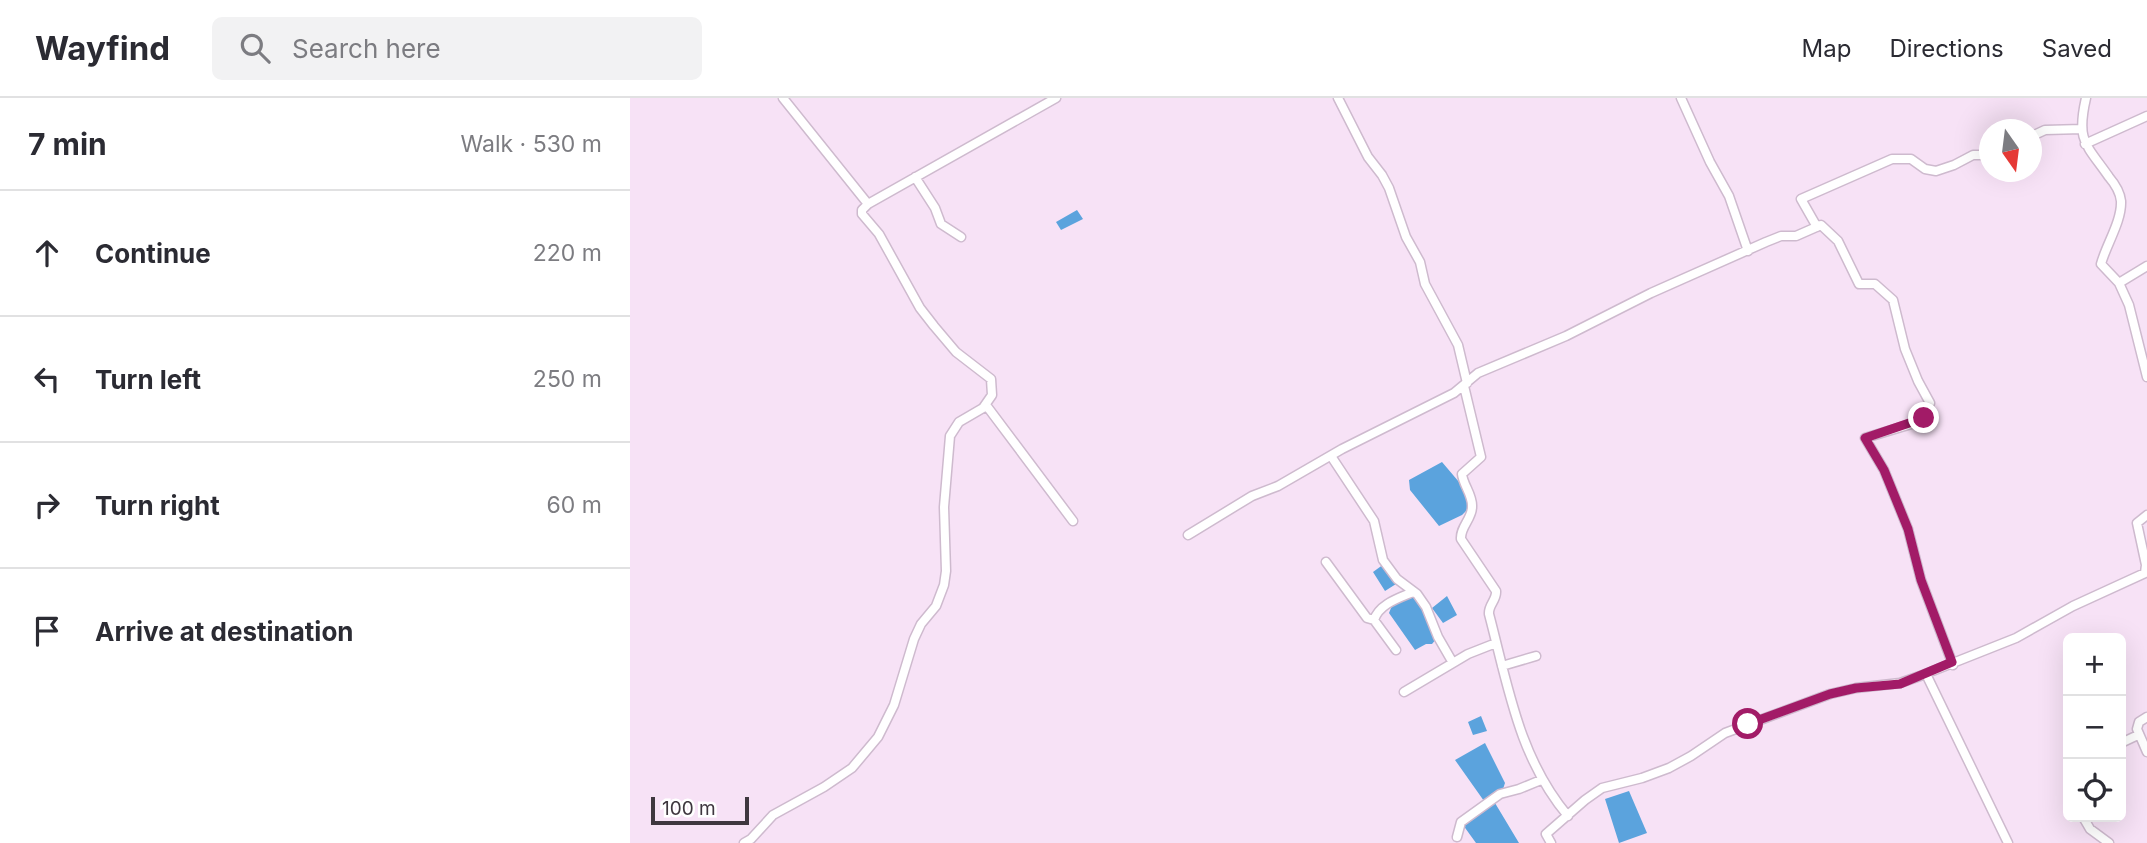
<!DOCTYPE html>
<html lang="en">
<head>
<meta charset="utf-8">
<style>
	:root { --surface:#fff; --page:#f2f2f3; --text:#2b2b33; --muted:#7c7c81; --line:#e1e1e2 }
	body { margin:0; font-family:Inter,sans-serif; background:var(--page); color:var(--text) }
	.controls { position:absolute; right:21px; bottom:21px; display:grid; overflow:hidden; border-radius:10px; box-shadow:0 7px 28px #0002 }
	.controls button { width:63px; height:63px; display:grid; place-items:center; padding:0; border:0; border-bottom:2px solid var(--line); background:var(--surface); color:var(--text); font:35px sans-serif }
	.compass { position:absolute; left:1349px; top:21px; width:63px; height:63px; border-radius:50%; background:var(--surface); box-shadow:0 7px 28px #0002; rotate:166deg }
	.scale { position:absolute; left:21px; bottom:18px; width:98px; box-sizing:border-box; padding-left:7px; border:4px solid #3f373f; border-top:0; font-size:19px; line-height:24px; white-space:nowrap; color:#3f373f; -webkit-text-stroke:5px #fff; paint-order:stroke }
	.stop { position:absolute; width:21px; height:21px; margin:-16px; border:5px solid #a21b67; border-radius:50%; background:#fff }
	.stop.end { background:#a21b67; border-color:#fff; box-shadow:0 2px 7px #0008 }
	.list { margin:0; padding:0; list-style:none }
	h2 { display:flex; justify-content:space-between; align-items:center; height:91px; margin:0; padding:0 28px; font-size:30px }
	h2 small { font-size:23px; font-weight:400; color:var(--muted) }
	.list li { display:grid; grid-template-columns:46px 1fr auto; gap:21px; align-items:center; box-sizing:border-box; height:126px; padding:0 28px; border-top:2px solid var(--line) }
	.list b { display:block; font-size:26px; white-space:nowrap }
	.list em { font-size:23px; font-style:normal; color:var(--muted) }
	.icon { flex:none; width:38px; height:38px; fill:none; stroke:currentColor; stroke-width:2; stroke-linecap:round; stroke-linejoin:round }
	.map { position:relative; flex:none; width:1517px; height:745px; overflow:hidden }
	header { display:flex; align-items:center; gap:42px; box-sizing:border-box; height:98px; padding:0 35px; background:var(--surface); border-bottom:2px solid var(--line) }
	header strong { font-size:33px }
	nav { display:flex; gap:38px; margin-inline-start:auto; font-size:24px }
	.search { width:490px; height:63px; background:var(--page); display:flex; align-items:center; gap:18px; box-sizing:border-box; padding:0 24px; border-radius:10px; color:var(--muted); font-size:26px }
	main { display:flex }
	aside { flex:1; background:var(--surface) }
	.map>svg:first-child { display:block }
</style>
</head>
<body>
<header>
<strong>Wayfind</strong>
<div class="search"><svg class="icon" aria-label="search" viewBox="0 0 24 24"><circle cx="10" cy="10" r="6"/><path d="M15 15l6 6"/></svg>Search here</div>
<nav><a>Map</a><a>Directions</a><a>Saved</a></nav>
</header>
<main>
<aside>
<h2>7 min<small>Walk · 530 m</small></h2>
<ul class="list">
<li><svg class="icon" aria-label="ahead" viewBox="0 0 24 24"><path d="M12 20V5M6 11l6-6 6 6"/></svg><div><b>Continue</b></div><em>220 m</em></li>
<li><svg class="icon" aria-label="left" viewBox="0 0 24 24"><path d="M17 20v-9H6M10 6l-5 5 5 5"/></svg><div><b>Turn left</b></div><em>250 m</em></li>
<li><svg class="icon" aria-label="right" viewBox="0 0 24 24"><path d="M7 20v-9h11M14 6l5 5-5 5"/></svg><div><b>Turn right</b></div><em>60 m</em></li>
<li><svg class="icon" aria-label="arrive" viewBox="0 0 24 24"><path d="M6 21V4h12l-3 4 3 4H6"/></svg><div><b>Arrive at destination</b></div></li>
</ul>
</aside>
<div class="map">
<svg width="1517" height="745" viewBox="0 0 1517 745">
	<rect width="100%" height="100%" fill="#f7e2f6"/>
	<path fill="#5ba3dd" d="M 447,112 L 453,121 L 431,132 L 426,124 Z
		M 812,364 L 829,384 L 840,409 L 832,417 L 809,428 L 780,392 L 779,382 Z
		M 754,466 L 766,486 L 755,493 L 743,474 Z
		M 784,497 L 799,515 L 807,540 L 802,546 L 796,546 L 785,552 L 759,515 L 763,505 Z
		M 817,498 L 827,517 L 813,525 L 802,510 Z
		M 851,618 L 857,633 L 843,637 L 838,624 Z
		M 855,645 L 875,685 L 873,691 L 854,703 L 825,662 Z
		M 999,693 L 1017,735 L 989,745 L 975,701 Z
		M 865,705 L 889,745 L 846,745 L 833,727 Z"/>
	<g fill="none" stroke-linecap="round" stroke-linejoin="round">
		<g stroke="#cebace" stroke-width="11">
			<path id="street" d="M 153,0 L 238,106
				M 708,0 L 738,59 L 752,77 L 759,90 L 776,139 L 790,164 L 795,186 L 828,247 L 837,285
				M 1051,0 L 1080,64 L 1099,98 L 1118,153
				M 1456,0 C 1446,43 1456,46 1479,79 C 1485,86 1490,94 1491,103 C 1492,123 1476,147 1471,166 L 1489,185 L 1499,207 L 1517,279
				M 1402,38 L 1415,32 L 1452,31
				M 1455,46 L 1517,18
				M 285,79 L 305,110 L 311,126 L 331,139
				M 1187,129 L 1171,101 L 1262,61 L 1281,61 L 1295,71 L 1306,73 L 1324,67 L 1343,57 L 1360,57
				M 1489,185 L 1517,168
				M 834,288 L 851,359 L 832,376 C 833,387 843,397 842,409 C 842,421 830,429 831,441 L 866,493 C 867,502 858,507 859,516 C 878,588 889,660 938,718
				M 356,307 L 443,423
				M 701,358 L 744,423 L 753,462 L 767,481 L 787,496 L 796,509 L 808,539 L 823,565
				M 558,437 L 622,398 L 648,388 L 712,351 L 824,295 L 848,275 L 936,238 L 1021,195 L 1136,144 L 1151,138 L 1166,138 L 1191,127 L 1208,143 L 1229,186 L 1245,186 L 1263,202 L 1275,251 L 1288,283 L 1300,305 L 1294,320 L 1288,324 L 1235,340 L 1254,372 L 1278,431 L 1291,482 L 1323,567
				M 696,464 L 737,520 L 744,522 L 766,552
				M 744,522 C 749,506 769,500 783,494
				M 872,568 L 906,558
				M 1296,576 L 1378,745
				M 774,594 L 838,556 L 866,545
				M 1517,619 L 1509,624 L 1507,631 L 1517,654
				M 1491,645 L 1508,637
				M 1453,719 L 1460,731 L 1479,745
				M 827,739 L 831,724 L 870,696 L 889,691 L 911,682
				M 114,745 L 121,741 L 143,717 L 194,689 L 222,670 L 248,639 L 264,607 L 284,541 L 291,526 L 306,508 L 314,487 L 316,473 L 314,409 L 320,338 L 329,324 L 353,310 L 362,297 L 361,281 L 326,254 L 304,228 L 290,210 L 249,136 L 232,116 L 232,112 L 238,106 L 426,0
				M 921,745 L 916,736 L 955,702 L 972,690 L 1012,680 L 1039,670 L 1061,658 L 1095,635 L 1200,596 L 1226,590 L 1270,585 L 1290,578 L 1386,540 L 1443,508 L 1515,475 L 1516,467 L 1507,425 L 1517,417"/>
		</g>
		<use href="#street" stroke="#fff" stroke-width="8"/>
	</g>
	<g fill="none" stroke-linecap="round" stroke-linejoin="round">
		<path stroke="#a21b67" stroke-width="9" d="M 1118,626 L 1200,596 L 1226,590 L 1270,586 L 1322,564 L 1291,482 L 1278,431 L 1254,372 L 1235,340 L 1294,320"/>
	</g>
</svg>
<div class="controls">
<button>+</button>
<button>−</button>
<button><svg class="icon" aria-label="locate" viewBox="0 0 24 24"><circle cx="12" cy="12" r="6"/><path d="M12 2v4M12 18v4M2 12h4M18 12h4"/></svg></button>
</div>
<svg class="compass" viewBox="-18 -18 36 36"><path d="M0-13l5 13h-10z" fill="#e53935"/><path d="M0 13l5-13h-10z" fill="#7c7c81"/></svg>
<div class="scale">100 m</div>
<div class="stop" style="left:1118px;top:626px"></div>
<div class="stop end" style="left:1294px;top:320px"></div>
</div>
</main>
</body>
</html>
